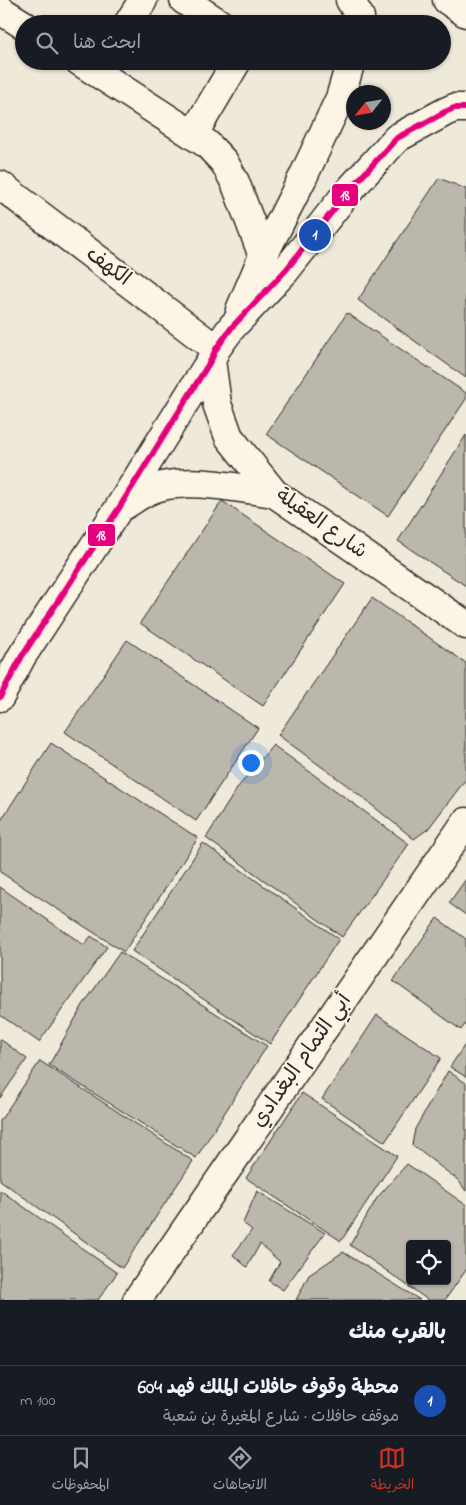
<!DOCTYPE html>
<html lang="ar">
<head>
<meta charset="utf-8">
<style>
	:root { --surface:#171b24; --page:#20242c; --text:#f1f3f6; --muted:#9ea1a6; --line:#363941; --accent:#c8321e }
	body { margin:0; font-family:"Indie Flower","Playpen Sans Arabic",sans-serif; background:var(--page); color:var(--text); direction:rtl }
	.controls { position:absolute; right:15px; bottom:15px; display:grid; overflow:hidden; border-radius:5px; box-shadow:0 1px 4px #0004 }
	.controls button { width:45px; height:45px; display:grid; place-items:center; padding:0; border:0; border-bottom:1px solid var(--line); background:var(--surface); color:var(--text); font:25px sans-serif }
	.compass { position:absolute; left:346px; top:85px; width:45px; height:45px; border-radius:50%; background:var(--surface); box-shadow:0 1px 4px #0004; rotate:239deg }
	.you { position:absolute; left:250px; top:762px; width:18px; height:18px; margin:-12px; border:4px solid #fff; border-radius:50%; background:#1a73e8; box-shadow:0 0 0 8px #1a73e833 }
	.badge { display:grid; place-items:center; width:32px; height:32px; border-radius:50%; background:var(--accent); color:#fff; font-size:16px; font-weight:700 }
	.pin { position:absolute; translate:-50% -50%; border:2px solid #fff; box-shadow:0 1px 5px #0006 }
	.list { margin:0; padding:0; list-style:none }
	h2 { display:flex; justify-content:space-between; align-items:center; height:65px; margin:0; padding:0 20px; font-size:21px }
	h2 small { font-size:16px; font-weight:400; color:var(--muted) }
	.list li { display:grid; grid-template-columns:32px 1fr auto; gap:15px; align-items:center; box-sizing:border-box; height:70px; padding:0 20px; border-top:1px solid var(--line) }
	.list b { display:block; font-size:19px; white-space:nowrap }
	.list p { margin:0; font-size:16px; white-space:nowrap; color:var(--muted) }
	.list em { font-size:16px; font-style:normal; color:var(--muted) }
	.icon { flex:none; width:28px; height:28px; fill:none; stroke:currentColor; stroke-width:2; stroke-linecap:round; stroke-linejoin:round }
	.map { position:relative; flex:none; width:466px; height:1300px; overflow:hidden; direction:ltr }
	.search { position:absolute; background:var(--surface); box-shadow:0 1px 4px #0004; left:15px; right:15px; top:15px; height:55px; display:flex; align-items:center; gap:12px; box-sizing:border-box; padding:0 18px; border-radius:28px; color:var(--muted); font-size:19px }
	.sheet { height:135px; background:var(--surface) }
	nav { display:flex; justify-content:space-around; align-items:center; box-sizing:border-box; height:70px; border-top:1px solid var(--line); background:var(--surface); font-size:14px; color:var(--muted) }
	nav a { display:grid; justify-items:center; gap:2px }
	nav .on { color:var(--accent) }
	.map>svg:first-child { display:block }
</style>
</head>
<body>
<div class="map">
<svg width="466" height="1300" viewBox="0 0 466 1300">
	<rect width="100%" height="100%" fill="#efe9da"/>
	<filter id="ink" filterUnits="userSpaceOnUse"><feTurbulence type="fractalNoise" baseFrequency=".02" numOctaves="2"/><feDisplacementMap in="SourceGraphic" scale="10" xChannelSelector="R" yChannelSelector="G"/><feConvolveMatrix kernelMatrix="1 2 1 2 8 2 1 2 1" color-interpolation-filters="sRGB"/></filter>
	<g filter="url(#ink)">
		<path fill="#bcb7ac" stroke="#2b2b2b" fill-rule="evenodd" d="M 439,178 L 466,189 L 466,378 L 358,300 Z
			M 347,313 L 466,393 L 466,399 L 388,516 L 266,434 Z
			M 466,435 L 466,586 L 398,541 Z
			M 222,501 L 345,584 L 263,706 L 140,623 Z
			M 372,598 L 466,663 L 466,779 L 428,829 L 414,839 L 348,786 L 278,735 Z
			M 127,640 L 258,728 L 196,821 L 65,732 Z
			M 51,743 L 198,838 L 124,952 L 0,872 L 0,822 Z
			M 273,745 L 409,844 L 342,937 L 206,838 L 238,787 Z
			M 203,843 L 339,939 L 270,1044 L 132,951 Z
			M 466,879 L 466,915 L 449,903 Z
			M 0,887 L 84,945 L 91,936 L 107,947 L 39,1042 L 0,1015 Z
			M 437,918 L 466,939 L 466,1023 L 461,1030 L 393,981 Z
			M 120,952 L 267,1046 L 196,1158 L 49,1065 L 83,1005 Z
			M 377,1015 L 441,1058 L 385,1142 L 322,1099 Z
			M 0,1039 L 27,1059 L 0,1098 Z
			M 466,1043 L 466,1077 L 450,1067 Z
			M 40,1061 L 193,1161 L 122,1268 L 0,1180 L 0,1121 Z
			M 448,1071 L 466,1083 L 466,1191 L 458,1180 L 412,1145 L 415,1129 Z
			M 302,1093 L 397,1156 L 341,1241 L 246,1178 Z
			M 407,1164 L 466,1205 L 466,1270 L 445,1300 L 428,1300 L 350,1245 L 377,1198 ZM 410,1244 L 447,1244 L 447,1281 L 410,1281 Z
			M 0,1190 L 117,1273 L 98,1300 L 0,1300 Z
			M 257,1191 L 325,1233 L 283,1290 L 269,1281 L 280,1262 L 260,1244 L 247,1267 L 233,1255 L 252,1230 L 243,1223 Z
			M 343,1252 L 420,1300 L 296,1300 L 309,1275 Z"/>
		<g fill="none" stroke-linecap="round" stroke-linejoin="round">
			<g stroke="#2b2b2b" stroke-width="31">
				<path id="minor" d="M 184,0 L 220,24
					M 350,0 L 360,17 L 358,24
					M 447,0 L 466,13
					M 0,10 L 24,25
					M 128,24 L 143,0
					M 79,61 L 207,144 L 224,162 L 235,182 L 263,256
					M 193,135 L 237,61
					M 0,185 L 216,349
					M 240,310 L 263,256 L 303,177 L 340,98 L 351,61
					M 211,360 L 217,404 L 229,437 L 274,493 L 466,625
					M 121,507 C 130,502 139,495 148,491 C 181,475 238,488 274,493
					M 0,697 L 22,656 L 119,508 L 211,360 L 216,349 L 232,327 L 286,270 L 346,194 L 397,138 L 445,112 L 454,108 L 466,108
					M 137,1300 L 466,822"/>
			</g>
			<use href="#minor" stroke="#fcf5e5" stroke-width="28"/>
			<g stroke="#fcf5e5" stroke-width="10">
				<path id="bus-1" d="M 0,697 L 22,656 L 119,508 L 211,360 L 216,349 L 232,327 L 286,270 L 346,194 L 397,138 L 445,112 L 454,108 L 466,108"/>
			</g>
			<use href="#bus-1" stroke="#e5007d" stroke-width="6"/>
		</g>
	</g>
	<g text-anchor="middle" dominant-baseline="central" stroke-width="4" stroke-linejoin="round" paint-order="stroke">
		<g font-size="21" fill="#2b2b2b" stroke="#fcf5e5">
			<text transform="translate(108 267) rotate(37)">الكهف</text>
			<text transform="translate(321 524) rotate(35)">شارع العقيلة</text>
			<text transform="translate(302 1061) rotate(-55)">أبي التمام البغدادي</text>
		</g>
	</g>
	<g stroke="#fcf5e5" stroke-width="2">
		<rect x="331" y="183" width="28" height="24" rx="5" fill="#e5007d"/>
		<rect x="87" y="523" width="29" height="24" rx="5" fill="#e5007d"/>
	</g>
	<g font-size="14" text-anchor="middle" font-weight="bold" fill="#fff">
		<text x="345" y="200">18</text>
		<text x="101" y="540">18</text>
	</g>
</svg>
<div class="controls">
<button><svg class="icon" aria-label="locate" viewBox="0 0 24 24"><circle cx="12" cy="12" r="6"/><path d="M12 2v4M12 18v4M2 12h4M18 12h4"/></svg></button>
</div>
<svg class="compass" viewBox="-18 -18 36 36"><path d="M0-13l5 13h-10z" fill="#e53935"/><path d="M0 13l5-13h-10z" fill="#9ea1a6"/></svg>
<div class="you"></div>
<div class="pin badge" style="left:315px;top:235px;background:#1a4fb4">1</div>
<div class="search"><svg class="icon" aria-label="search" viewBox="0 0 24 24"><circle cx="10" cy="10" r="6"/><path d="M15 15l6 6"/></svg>ابحث هنا</div>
</div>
<section class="sheet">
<h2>بالقرب منك<small></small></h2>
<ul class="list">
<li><span class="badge" style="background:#1a4fb4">1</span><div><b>محطة وقوف حافلات الملك فهد 604</b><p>موقف حافلات · شارع المغيرة بن شعبة</p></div><em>100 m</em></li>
</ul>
</section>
<nav>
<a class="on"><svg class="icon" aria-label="map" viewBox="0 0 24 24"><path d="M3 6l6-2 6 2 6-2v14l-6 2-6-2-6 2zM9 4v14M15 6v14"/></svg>الخريطة</a>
<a><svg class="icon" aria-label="directions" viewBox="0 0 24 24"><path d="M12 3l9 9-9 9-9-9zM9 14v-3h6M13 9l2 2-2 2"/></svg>الاتجاهات</a>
<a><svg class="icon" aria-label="saved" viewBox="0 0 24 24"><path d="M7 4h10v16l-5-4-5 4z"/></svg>المحفوظات</a>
</nav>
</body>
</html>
